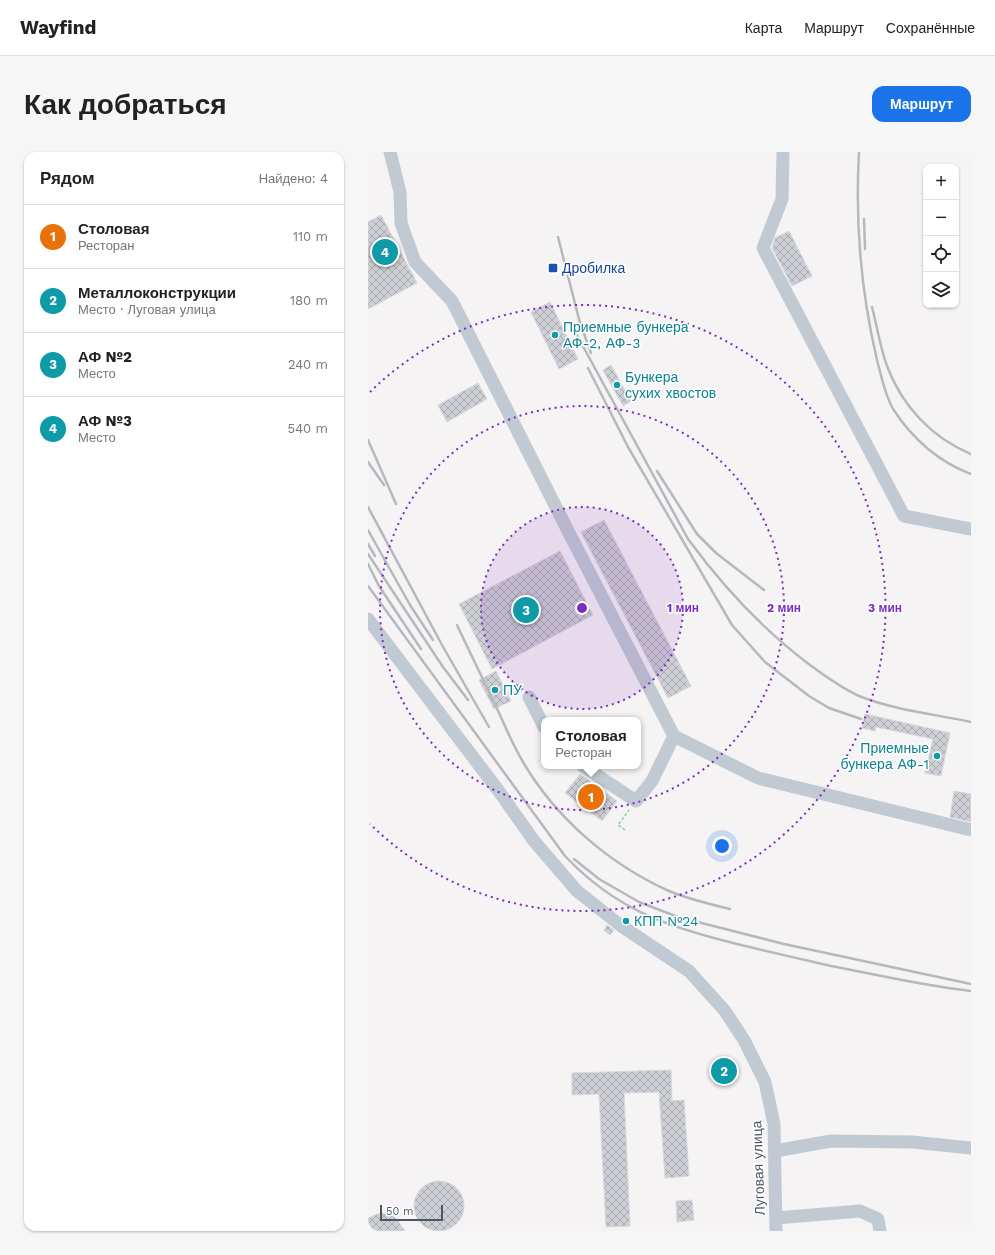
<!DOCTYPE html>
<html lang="ru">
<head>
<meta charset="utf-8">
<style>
	:root { --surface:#fff; --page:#f6f6f6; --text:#222; --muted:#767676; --line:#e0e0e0; --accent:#1a73e8 }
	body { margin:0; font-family:"Work Sans",sans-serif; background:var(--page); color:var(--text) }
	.controls { position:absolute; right:12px; top:12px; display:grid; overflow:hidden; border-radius:8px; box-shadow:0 1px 3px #0004 }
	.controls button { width:36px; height:36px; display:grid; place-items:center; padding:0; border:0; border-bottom:1px solid var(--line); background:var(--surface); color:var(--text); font:20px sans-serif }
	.scale { position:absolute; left:12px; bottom:10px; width:63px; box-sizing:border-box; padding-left:4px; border:2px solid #4a5661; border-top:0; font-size:11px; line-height:14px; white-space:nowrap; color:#4a5661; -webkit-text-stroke:3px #fff; paint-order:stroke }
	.you { position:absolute; left:354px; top:694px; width:14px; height:14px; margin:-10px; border:3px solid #fff; border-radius:50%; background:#1a73e8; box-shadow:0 0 0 6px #1a73e833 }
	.badge { display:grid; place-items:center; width:26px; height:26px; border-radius:50%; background:var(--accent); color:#fff; font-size:13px; font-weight:700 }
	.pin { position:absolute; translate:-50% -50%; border:2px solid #fff; box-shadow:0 1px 4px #0006 }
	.popup { position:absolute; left:173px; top:565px; width:100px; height:52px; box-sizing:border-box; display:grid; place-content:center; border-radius:8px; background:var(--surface); filter:drop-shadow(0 1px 3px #0005); font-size:13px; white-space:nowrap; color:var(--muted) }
	.popup b { font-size:15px; color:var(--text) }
	.popup::after { content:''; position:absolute; left:50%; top:100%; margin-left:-8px; border:8px solid transparent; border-top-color:var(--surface) }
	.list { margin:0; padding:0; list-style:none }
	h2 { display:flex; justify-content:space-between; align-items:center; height:52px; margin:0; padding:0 16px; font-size:17px }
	h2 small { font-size:13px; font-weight:400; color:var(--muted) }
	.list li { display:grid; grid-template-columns:26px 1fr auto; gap:12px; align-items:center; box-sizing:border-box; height:64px; padding:0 16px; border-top:1px solid var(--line) }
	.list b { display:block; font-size:15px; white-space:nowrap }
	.list p { margin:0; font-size:13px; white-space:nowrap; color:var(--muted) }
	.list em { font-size:13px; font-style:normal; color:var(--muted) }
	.icon { flex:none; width:22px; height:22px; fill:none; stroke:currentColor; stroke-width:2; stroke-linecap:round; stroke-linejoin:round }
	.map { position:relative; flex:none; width:603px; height:1079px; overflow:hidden; border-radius:12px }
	header { display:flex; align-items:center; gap:24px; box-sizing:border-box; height:56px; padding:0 20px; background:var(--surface); border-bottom:1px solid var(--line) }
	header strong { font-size:19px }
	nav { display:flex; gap:22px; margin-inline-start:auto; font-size:14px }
	.intro { display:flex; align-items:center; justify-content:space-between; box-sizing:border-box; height:96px; padding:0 24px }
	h1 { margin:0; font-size:28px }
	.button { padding:10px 18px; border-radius:12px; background:var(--accent); color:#fff; font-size:14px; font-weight:700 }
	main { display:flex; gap:24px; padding:0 24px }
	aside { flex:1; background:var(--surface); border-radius:12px; box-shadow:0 1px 3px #0004 }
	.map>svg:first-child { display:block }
</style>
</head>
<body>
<header>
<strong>Wayfind</strong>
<nav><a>Карта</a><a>Маршрут</a><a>Сохранённые</a></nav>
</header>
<div class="intro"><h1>Как добраться</h1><a class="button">Маршрут</a></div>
<main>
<aside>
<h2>Рядом<small>Найдено: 4</small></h2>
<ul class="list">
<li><span class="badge" style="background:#e8710a">1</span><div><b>Столовая</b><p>Ресторан</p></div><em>110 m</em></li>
<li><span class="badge" style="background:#0f9aa8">2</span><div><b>Металлоконструкции</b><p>Место · Луговая улица</p></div><em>180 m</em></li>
<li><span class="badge" style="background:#0f9aa8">3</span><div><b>АФ №2</b><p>Место</p></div><em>240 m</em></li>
<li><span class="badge" style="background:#0f9aa8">4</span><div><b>АФ №3</b><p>Место</p></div><em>540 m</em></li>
</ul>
</aside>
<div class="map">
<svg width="603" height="1079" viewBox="0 0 603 1079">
	<defs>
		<pattern id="building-cross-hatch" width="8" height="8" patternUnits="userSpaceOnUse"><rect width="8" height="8" fill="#cdcfd5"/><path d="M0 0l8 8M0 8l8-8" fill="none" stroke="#a8abb0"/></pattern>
	</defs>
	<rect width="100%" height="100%" fill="#f5f3f3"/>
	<path fill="url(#building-cross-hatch)" stroke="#d7d9de" d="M 13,63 L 49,131 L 0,157 L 0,70 Z
		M 421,79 L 444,124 L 424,134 L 404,96 L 407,86 Z
		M 182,150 L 210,207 L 191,217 L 163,160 Z
		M 243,213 L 263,249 L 255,254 L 235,218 Z
		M 110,231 L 119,247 L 79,270 L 70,253 Z
		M 236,368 L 323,534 L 300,546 L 213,380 Z
		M 192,399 L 225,463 L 124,517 L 91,452 Z
		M 128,519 L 143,549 L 126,557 L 111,528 Z
		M 497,562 L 582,581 L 573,624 L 557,621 L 565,587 L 508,575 L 507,579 L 494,576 Z
		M 212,622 L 249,649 L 234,669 L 197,641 Z
		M 586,639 L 603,642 L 603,670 L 582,665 Z
		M 239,773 L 246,778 L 242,783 L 236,778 Z
		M 368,912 L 369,926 L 343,927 L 343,913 Z
		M 303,918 L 304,949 L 316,948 L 321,1024 L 297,1026 L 291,940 L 256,941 L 262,1074 L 238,1075 L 231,942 L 204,943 L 204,921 Z
		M46 1054a25 25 0 1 1 50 0a25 25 0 1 1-50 0Z
		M 324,1048 L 326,1068 L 309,1070 L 308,1049 Z
		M 12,1061 L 21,1062 L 28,1066 L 37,1079 L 0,1079 L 0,1066 Z"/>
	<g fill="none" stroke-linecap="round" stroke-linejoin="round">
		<path stroke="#7ad0a6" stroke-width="1.5" stroke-dasharray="3 2" stroke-linecap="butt" d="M 257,678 L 250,673 L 261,658"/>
		<path stroke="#c1cad2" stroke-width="13" d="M 22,0 L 32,40 L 33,71 L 47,110 L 84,149 L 199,377 L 306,584 L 284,629 L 268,649 L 215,614
			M 415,0 L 414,47 L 395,96 L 536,364 L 603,377
			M 0,467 L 130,638 L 166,689 L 209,739 L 252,773 L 321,819 L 357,859 L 376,888 L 397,930 L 406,972 L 408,1079
			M 161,545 L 176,575
			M 306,584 L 390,626 L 603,678
			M 407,999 L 463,989 L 544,990 L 603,996
			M 408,1066 L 492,1059 L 510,1067 L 512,1079"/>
		<path stroke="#b5b8bd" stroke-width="2.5" d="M 491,0 C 487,70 493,140 509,208 C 513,223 517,243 525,257 C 544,286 571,310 603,322
			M 496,67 L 497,97
			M 190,85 L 212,171 L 223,201
			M 504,155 C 509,174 512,195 519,214 C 534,254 564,286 603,302
			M 205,176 L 320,387 C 356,436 394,477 442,513 C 457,524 473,536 491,544 C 526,558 566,562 603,570
			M 220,216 L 260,295 L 364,473 L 397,510 L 441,544 L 461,556 L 493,567
			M 0,288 L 28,352
			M 0,310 L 16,333
			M 289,319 L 329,382 L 348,401 L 396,438
			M 0,355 L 74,493 L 121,575
			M 0,378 L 42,453 L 65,488
			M 0,392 L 7,404
			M 0,402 L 75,515 L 100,548
			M 0,412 L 11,434 L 53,497
			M 0,434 L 197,704 C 248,758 300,775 369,792 C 401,800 432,807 463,814 C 510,823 556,834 603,839
			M 89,473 C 103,503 118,533 132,563 C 139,579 146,595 155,610 C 188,666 241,712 301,739 C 320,747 341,752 362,757
			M 206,707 L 231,727 L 271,750 L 310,765 L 416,792 L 603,832"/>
	</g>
	<circle cx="214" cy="456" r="101" fill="#7b2cbf" fill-opacity=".12"/>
	<g fill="none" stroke="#7b2cbf" stroke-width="2" stroke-dasharray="2 4">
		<circle cx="214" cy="456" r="101"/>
		<circle cx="214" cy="456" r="202"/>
		<path d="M2 240A303 303 0 1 1 2 672"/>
	</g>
	<rect fill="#1a4fb4" stroke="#fff" stroke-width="1.5" x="180" y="111" width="10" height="10" rx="2"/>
	<g fill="#0f9aa8" stroke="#fff" stroke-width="1.5">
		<circle cx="187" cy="183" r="4"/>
		<circle cx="249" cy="233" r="4"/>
		<circle cx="127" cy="538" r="4"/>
		<circle cx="569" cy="604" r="4"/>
		<circle cx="258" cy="769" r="4"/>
	</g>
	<g text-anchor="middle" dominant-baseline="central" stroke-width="3" stroke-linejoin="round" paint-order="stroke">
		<g font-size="14" fill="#164399" stroke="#fff" text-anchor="start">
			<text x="194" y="116">Дробилка</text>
		</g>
		<g font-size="14" fill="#0d838f" stroke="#fff" text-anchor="start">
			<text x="195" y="175">Приемные бункера<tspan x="195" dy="16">АФ-2, АФ-3</tspan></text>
			<text x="257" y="225">Бункера<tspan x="257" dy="16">сухих хвостов</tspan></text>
			<text x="135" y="538">ПУ</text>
			<text x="561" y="596" text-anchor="end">Приемные<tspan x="561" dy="16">бункера АФ-1</tspan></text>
			<text x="266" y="769">КПП №24</text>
		</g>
		<g font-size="14" fill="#4a5661" stroke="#fff">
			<text transform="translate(390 1016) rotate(-92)">Луговая улица</text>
		</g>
	</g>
	<circle cx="214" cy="456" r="6" fill="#7b2cbf" stroke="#fff" stroke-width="2"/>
	<g font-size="12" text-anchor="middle" font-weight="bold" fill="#7b2cbf" stroke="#fff" stroke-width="3" stroke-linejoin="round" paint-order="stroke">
		<text x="315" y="460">1 мин</text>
		<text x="416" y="460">2 мин</text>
		<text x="517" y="460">3 мин</text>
	</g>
</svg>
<div class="controls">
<button>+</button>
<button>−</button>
<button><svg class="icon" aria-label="locate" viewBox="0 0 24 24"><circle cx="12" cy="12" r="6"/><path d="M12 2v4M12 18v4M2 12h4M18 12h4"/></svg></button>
<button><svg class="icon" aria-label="layers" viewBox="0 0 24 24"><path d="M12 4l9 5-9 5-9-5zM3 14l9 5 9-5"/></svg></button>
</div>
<div class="scale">50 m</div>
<div class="you"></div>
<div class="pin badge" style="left:223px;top:645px;background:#e8710a">1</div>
<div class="popup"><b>Столовая</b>Ресторан</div>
<div class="pin badge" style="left:356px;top:919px;background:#0f9aa8">2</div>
<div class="pin badge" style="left:158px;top:458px;background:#0f9aa8">3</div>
<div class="pin badge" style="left:17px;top:100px;background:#0f9aa8">4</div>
</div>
</main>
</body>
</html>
